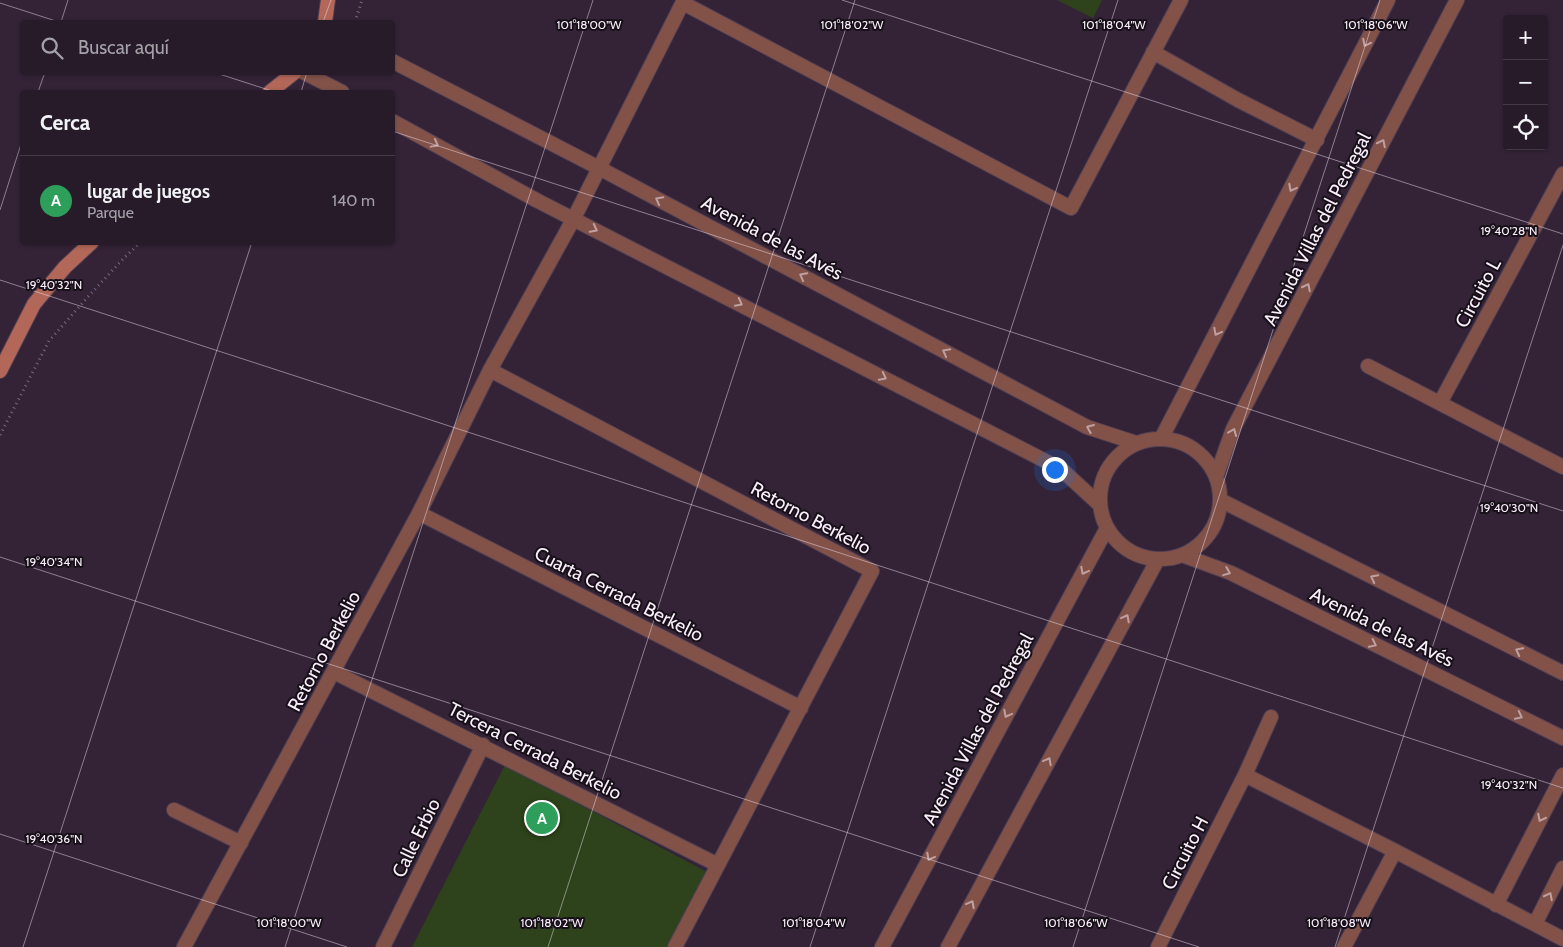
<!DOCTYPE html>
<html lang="es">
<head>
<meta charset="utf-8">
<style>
	:root { --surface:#271a29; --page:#2f2331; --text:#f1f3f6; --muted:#a4a1a8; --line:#433846; --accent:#f1a17c }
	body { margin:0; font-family:Cabin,sans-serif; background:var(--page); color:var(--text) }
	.controls { position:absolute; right:15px; top:15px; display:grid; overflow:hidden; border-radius:5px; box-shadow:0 1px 4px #0004 }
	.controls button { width:45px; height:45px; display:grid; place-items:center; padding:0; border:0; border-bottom:1px solid var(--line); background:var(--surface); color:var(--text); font:25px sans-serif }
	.you { position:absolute; left:1054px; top:469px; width:18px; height:18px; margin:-12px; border:4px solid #fff; border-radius:50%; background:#1a73e8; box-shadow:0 0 0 8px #1a73e833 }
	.badge { display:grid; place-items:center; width:32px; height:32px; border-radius:50%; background:var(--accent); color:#fff; font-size:16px; font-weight:700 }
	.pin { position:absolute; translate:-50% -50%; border:2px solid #fff; box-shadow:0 1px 5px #0006 }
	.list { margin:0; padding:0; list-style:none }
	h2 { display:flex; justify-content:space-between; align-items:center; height:65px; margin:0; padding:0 20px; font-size:21px }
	h2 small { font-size:16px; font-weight:400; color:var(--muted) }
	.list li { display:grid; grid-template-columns:32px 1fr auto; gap:15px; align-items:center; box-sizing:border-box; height:90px; padding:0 20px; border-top:1px solid var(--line) }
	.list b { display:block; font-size:19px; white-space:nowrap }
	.list p { margin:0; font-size:16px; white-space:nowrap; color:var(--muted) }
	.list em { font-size:16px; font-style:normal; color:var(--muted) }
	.icon { flex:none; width:28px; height:28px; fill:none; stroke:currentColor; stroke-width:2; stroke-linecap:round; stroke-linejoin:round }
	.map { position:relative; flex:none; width:1563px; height:947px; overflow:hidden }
	.search { position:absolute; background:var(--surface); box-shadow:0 1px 4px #0004; left:20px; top:20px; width:375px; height:55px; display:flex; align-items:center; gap:12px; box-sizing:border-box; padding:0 18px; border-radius:5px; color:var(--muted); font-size:19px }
	.panel { position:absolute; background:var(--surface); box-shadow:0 1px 4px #0004; left:20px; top:90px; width:375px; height:155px; border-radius:5px }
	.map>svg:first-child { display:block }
</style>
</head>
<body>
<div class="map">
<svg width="1563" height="947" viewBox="0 0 1563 947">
	<rect width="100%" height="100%" fill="#342337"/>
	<path fill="#2e431b" d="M 1057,0 L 1102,0 L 1093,18 Z
		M 505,765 L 707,872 L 668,947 L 412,947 Z"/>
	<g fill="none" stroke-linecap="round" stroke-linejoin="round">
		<g stroke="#503f53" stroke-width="16">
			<path id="minor" d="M 683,3 L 1071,208 L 1181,0
				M 1153,52 L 1238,100 L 1317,140
				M 1368,366 L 1563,467
				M 490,370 L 872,571 L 675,947
				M 1440,403 L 1563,174
				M 419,513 L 801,708
				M 334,672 L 718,865
				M 1245,775 L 1395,851 L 1563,939
				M 174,810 L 241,843
				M 1496,905 L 1563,775
				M 1535,924 L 1563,868
				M 184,947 L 419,513 L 490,370 L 574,218 L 684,0
				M 383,947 L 483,745
				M 1158,947 L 1245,775 L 1271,717
				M 1344,947 L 1395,851"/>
		</g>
		<g stroke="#503f53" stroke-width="16">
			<path id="tertiary" d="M 392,61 L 599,168 L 1087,427 L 1136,443
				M 303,72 L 342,92
				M 392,121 L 536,200 L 1061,469 L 1099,504
				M 1161,439 L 1388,0
				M1100 499a60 60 0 1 1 120 0a60 60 0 1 1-120 0Z
				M 1216,477 L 1233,429 L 1457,0
				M 1220,500 L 1563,673
				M 1182,555 L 1231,573 L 1563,738
				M 882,947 L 1107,528
				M 948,947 L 1158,559"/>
		</g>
		<g stroke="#503f53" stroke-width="16">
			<path id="secondary" d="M 325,22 L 328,0
				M 270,92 L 295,72
				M 0,371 L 34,304 L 65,267 L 92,242"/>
		</g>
		<path stroke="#79697b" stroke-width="3" stroke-dasharray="1 4" stroke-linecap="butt" d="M 355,22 L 362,0
			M 0,435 L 49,341 L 85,300 L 124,258 L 141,242"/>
		<use href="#minor" stroke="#825249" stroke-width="14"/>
		<use href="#tertiary" stroke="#825249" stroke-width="14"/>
		<use href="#secondary" stroke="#b36758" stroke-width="14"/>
	</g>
	<defs><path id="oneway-chevron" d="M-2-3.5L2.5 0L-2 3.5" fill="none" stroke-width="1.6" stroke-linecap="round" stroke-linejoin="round" transform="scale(1.25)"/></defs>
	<g stroke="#bea0a2">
		<use href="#oneway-chevron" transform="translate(1366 43) rotate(117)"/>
		<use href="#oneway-chevron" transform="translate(1382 143) rotate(-63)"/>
		<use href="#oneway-chevron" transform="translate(435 144) rotate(29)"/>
		<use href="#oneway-chevron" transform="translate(1292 188) rotate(118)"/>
		<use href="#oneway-chevron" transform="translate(659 200) rotate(-152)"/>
		<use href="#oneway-chevron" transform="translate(594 229) rotate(27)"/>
		<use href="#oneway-chevron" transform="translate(803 276) rotate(-152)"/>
		<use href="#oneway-chevron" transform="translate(1307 287) rotate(-63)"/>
		<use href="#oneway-chevron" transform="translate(739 303) rotate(27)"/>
		<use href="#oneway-chevron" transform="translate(1217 332) rotate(118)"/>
		<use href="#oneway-chevron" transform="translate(946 352) rotate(-152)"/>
		<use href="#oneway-chevron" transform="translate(883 377) rotate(27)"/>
		<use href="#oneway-chevron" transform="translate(1090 428) rotate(-157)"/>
		<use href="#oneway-chevron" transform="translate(1233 432) rotate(-67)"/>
		<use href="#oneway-chevron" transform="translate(1084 571) rotate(118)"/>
		<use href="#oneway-chevron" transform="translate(1227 572) rotate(22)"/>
		<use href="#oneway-chevron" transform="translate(1374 578) rotate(-153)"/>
		<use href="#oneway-chevron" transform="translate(1126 618) rotate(-62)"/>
		<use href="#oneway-chevron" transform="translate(1373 644) rotate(26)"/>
		<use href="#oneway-chevron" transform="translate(1519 651) rotate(-153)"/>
		<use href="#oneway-chevron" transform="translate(1007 714) rotate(118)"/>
		<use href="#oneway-chevron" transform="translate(1519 716) rotate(26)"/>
		<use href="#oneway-chevron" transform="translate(1048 761) rotate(-62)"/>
		<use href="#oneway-chevron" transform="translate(1541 818) rotate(117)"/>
		<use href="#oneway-chevron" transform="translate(930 857) rotate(118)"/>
		<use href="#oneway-chevron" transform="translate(1549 896) rotate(-63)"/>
		<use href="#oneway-chevron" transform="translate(971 904) rotate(-62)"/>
	</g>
	<path fill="none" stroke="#faeefc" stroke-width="1" stroke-opacity="0.45" d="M 842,0 L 1563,234M 0,3 L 59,22M 61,22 L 68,0M 323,22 L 331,0M 213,72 L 275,92M 38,92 L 45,72M 301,92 L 307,72M 392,131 L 1563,511M 0,210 L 22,141M 0,280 L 1563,788M 0,557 L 1199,947M 0,834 L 347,947M 23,947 L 252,242M 285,947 L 593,0M 548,947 L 855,0M 810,947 L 1118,0M 1073,947 L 1380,0M 1335,947 L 1563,245"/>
	<g text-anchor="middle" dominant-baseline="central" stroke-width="4" stroke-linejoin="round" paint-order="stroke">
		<g font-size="19" fill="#faeefc" stroke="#171018">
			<text transform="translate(1317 229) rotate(-63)">Avenida Villas del Pedregal</text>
			<text transform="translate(772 238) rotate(28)">Avenida de las Avés</text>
			<text transform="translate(1478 293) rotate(-62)">Circuito L</text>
			<text transform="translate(811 518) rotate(28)">Retorno Berkelio</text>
			<text transform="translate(619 594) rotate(27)">Cuarta Cerrada Berkelio</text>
			<text transform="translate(1382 627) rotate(26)">Avenida de las Avés</text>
			<text transform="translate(324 651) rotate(-62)">Retorno Berkelio</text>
			<text transform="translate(978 729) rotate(-62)">Avenida Villas del Pedregal</text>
			<text transform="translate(535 751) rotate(27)">Tercera Cerrada Berkelio</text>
			<text transform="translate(416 838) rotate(-64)">Calle Erbio</text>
			<text transform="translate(1185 853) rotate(-63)">Circuito H</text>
		</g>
	</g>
	<g font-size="12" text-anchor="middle" fill="#faeefc" stroke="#171018" stroke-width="4" stroke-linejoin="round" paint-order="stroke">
		<text x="589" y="29">101°18'00"W</text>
		<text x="852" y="29">101°18'02"W</text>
		<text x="1114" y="29">101°18'04"W</text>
		<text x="1376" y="29">101°18'06"W</text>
		<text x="1509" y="235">19°40'28"N</text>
		<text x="54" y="289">19°40'32"N</text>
		<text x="1509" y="512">19°40'30"N</text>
		<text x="54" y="566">19°40'34"N</text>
		<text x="1509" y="789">19°40'32"N</text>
		<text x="54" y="843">19°40'36"N</text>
		<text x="289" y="927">101°18'00"W</text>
		<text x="552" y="927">101°18'02"W</text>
		<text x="1076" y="927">101°18'06"W</text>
		<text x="1339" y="927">101°18'08"W</text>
		<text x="814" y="927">101°18'04"W</text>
	</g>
</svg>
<div class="controls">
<button>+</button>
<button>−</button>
<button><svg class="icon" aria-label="locate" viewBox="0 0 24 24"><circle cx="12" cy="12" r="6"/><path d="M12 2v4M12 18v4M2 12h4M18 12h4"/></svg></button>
</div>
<div class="you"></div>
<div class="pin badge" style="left:542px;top:818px;background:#2e9e5b">A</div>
<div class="search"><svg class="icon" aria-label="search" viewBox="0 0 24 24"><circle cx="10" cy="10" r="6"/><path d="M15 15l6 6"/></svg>Buscar aquí</div>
<section class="panel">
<h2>Cerca<small></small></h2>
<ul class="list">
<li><span class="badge" style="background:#2e9e5b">A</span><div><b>lugar de juegos</b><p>Parque</p></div><em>140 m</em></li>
</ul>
</section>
</div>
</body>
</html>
